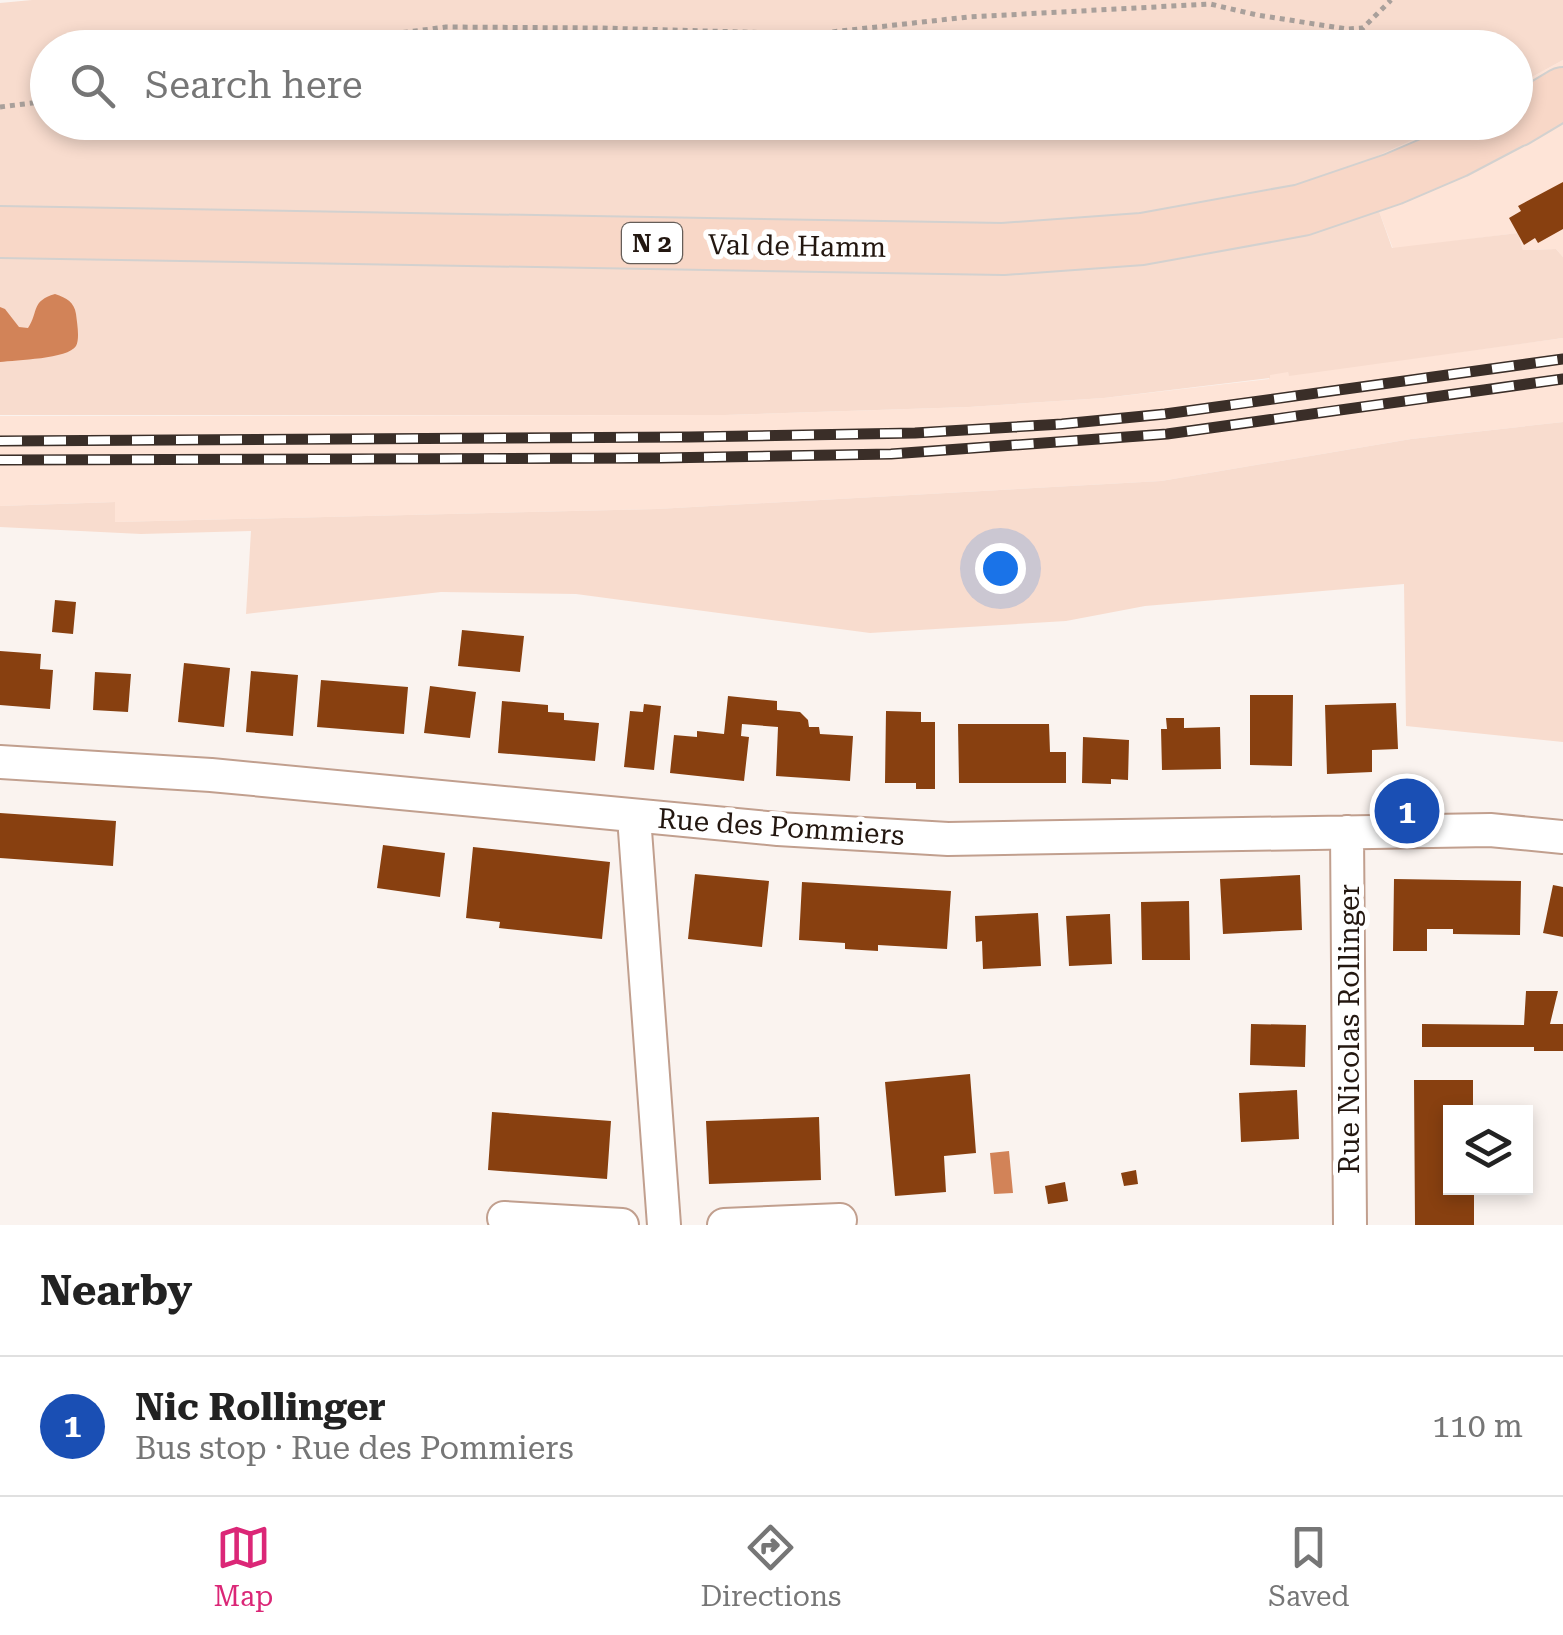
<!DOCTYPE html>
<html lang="en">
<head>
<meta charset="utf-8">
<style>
	:root { --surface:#fff; --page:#f2f2f2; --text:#222; --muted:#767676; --line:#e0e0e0; --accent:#db2777 }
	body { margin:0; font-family:"Roboto Serif",serif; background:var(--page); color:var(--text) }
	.controls { position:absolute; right:30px; bottom:30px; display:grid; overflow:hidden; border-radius:0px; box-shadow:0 5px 15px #0003 }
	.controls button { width:90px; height:90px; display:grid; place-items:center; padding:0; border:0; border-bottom:2px solid var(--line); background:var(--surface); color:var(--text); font:50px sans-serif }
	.you { position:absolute; left:1000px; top:568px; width:35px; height:35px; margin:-25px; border:8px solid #fff; border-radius:50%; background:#1a73e8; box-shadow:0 0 0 15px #1a73e833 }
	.badge { display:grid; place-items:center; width:65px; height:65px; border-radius:50%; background:var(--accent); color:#fff; font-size:32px; font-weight:700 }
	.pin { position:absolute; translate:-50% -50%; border:5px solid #fff; box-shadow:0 2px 10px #0006 }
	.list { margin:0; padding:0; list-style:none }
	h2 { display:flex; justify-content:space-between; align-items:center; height:130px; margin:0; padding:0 40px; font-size:42px }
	h2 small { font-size:32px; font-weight:400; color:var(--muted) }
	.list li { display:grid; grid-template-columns:65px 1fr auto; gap:30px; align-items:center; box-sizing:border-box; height:140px; padding:0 40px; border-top:2px solid var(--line) }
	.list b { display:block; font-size:38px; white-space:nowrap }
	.list p { margin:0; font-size:32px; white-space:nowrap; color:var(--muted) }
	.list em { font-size:32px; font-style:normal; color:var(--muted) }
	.icon { flex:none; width:55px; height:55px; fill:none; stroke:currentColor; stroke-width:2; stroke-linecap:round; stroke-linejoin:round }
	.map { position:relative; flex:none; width:1563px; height:1225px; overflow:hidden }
	.search { position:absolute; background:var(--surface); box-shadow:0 5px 15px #0003; left:30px; right:30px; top:30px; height:110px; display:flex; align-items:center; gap:25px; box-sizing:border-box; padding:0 35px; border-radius:55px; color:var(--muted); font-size:38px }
	.sheet { height:270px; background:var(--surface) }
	nav { display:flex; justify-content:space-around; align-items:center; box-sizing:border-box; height:140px; border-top:2px solid var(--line); background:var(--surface); font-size:28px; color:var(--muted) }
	nav a { display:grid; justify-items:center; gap:5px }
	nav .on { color:var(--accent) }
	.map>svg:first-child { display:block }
</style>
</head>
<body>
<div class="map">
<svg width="1563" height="1225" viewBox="0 0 1563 1225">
	<rect width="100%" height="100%" fill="#faf3ef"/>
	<path fill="#fee4d7" d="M 1563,60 L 1563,257 L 1556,249 L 1523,250 L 1518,233 L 1393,249 L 1361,163 L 1450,123 L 1516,122 L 1516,86 Z
		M 1563,338 L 1563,422 L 1411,439 L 1161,481 L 657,509 L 114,522 L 114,502 L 0,506 L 0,416 L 725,415 L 969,407 L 1104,398 L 1269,379 L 1269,374 L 1288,371 L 1289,375 Z"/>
	<path fill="#f8dcce" d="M 32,0 L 1563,0 L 1563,60 L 1516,86 L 1516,48 L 48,48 L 48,122 L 1450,123 L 1362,163 L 1392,248 L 1518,233 L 1523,250 L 1556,249 L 1563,257 L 1563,338 L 1289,376 L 1288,372 L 1270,375 L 1270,378 L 1104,398 L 969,407 L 725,415 L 0,415 L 0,3 Z
		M 1563,422 L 1563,742 L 1406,726 L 1404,584 L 1145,606 L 1066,621 L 870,633 L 576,594 L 441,592 L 246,614 L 251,531 L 141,534 L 0,527 L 0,506 L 115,502 L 115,522 L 657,509 L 1161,481 L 1411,439 Z"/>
	<path fill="#d28358" d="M 55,294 C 67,298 74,302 76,314 C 77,323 80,338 76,346 C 68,359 16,360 0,362 L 0,307 L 5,309 L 19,327 L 28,328 C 39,311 31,301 55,294 Z
		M 1009,1151 L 1013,1193 L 994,1194 L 990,1153 Z"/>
	<path fill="#884010" d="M 1563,182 L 1563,229 L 1538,243 L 1535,238 L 1524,245 L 1509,218 L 1521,211 L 1518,206 Z
		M 55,600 L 76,602 L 73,634 L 52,632 Z
		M 462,630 L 524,636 L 520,672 L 458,666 Z
		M 0,651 L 41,654 L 40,669 L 53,670 L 50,709 L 0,705 Z
		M 184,663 L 230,668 L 224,727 L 178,722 Z
		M 251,671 L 298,675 L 293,736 L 246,732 Z
		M 95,672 L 131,674 L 128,712 L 93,710 Z
		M 321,680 L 408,687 L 404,734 L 317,727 Z
		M 430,686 L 476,692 L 470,738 L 424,733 Z
		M 1250,695 L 1293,695 L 1292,766 L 1250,765 Z
		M 728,696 L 777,701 L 777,710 L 800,712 L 808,720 L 809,727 L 819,727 L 820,734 L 853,736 L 850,781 L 776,776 L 778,727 L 742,724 L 741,736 L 749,737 L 744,781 L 670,773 L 674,735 L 697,737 L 697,731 L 724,734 Z
		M 502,701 L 548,705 L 548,712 L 564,713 L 564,720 L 599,723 L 595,761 L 498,753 Z
		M 1396,703 L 1398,749 L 1372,750 L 1372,772 L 1327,774 L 1325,705 Z
		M 644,704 L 661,706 L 654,770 L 624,767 L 630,711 L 643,712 Z
		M 886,711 L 921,712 L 921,722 L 935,722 L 935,789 L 916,789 L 916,783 L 885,783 Z
		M 1166,718 L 1184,718 L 1184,728 L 1220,727 L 1221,769 L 1162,770 L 1161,729 L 1167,729 Z
		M 958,724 L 1049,724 L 1050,752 L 1066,752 L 1066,783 L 959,783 Z
		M 1083,737 L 1129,740 L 1128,780 L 1111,779 L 1111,784 L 1082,783 Z
		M 0,813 L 116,821 L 113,866 L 0,858 Z
		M 383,845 L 445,853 L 440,897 L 377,888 Z
		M 473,847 L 610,862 L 602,939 L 499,928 L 500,922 L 466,918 Z
		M 695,874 L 769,881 L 762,947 L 688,939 Z
		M 1300,875 L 1302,930 L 1223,934 L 1220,879 Z
		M 1394,879 L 1521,881 L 1520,935 L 1453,934 L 1453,929 L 1427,929 L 1427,951 L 1393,951 Z
		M 802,882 L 951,891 L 947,949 L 878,945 L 878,951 L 845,949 L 845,943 L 799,940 Z
		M 1553,885 L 1563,887 L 1563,937 L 1543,933 Z
		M 1189,901 L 1190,960 L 1142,960 L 1141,902 Z
		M 1038,913 L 1041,966 L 983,969 L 982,941 L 976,942 L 975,916 Z
		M 1110,914 L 1112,964 L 1069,966 L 1066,916 Z
		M 1526,991 L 1558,991 L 1550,1024 L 1563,1024 L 1563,1051 L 1534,1051 L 1534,1047 L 1422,1047 L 1422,1024 L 1524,1025 Z
		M 1251,1024 L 1306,1025 L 1305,1067 L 1250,1065 Z
		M 970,1074 L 976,1153 L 944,1156 L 946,1192 L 895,1196 L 885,1082 Z
		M 1414,1080 L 1473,1080 L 1473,1112 L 1450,1112 L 1450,1188 L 1474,1188 L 1474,1225 L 1415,1225 Z
		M 1297,1090 L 1299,1139 L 1241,1142 L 1239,1093 Z
		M 492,1112 L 611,1121 L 607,1179 L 488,1170 Z
		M 819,1117 L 821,1180 L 709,1184 L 706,1121 Z
		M 1136,1170 L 1138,1184 L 1124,1186 L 1121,1173 Z
		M 1065,1182 L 1068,1201 L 1048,1204 L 1045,1186 Z"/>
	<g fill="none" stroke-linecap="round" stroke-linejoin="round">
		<g stroke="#c19f8e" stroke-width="36">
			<path id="minor" d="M 0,762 L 211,775 L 778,829 L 948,839 L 1490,830 L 1563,837
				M 634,817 L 664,1225
				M 1347,832 L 1350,1225
				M 504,1218 L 622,1225
				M 724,1225 L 840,1220"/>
		</g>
		<g stroke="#d3d1cf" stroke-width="54">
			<path id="primary" d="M 1516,121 L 1563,93
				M 0,232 L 1003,249 L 1142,239 L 1302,210 L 1393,179 L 1456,152 L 1513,122"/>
		</g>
		<path stroke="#a9a09b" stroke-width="5" stroke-dasharray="5 5" stroke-linecap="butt" d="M 284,48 L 446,27 L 600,28 L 813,34 L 968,17 L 1210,4 L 1257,15 L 1347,29 L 1363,28 L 1391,0
			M 0,107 L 48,101"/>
		<use href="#minor" stroke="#fff" stroke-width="32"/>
		<use href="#primary" stroke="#f8d7c7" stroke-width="50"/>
		<g stroke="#3a2e28" stroke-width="11">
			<path id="rail" d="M 0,441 L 689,437 L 915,433 L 1062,424 L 1165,414 L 1563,359
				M 0,460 L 660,458 L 891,454 L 1167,434 L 1563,379"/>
		</g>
		<use href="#rail" stroke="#fff" stroke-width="8" stroke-dasharray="22" stroke-linecap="butt"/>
	</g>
	<g text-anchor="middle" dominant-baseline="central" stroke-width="10" stroke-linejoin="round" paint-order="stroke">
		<rect fill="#fff" stroke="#655d58" stroke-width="2.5" x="622" y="223" width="60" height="40" rx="8"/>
		<g font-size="25" font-weight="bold" fill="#231710">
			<text x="652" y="243">N 2</text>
		</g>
		<g font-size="28" fill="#231710" stroke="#fff">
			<text transform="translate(797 246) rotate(1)">Val de Hamm</text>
			<text transform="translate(781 827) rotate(4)">Rue des Pommiers</text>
			<text transform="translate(1349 1029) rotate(-90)">Rue Nicolas Rollinger</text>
		</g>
	</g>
</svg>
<div class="controls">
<button><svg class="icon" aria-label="layers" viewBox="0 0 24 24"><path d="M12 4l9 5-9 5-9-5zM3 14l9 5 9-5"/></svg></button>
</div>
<div class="you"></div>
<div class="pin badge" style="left:1407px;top:811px;background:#1a4fb4">1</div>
<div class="search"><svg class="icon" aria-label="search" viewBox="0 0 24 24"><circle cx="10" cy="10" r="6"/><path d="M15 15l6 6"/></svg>Search here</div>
</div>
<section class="sheet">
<h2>Nearby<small></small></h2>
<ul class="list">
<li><span class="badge" style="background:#1a4fb4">1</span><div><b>Nic Rollinger</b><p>Bus stop · Rue des Pommiers</p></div><em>110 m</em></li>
</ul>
</section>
<nav>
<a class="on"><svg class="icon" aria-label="map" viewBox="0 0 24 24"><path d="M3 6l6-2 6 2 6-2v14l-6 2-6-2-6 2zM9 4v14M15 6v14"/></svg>Map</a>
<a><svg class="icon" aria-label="directions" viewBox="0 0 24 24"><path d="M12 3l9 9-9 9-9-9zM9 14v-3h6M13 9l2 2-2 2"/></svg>Directions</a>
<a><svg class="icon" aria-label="saved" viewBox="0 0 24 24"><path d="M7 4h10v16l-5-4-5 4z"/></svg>Saved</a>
</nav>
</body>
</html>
